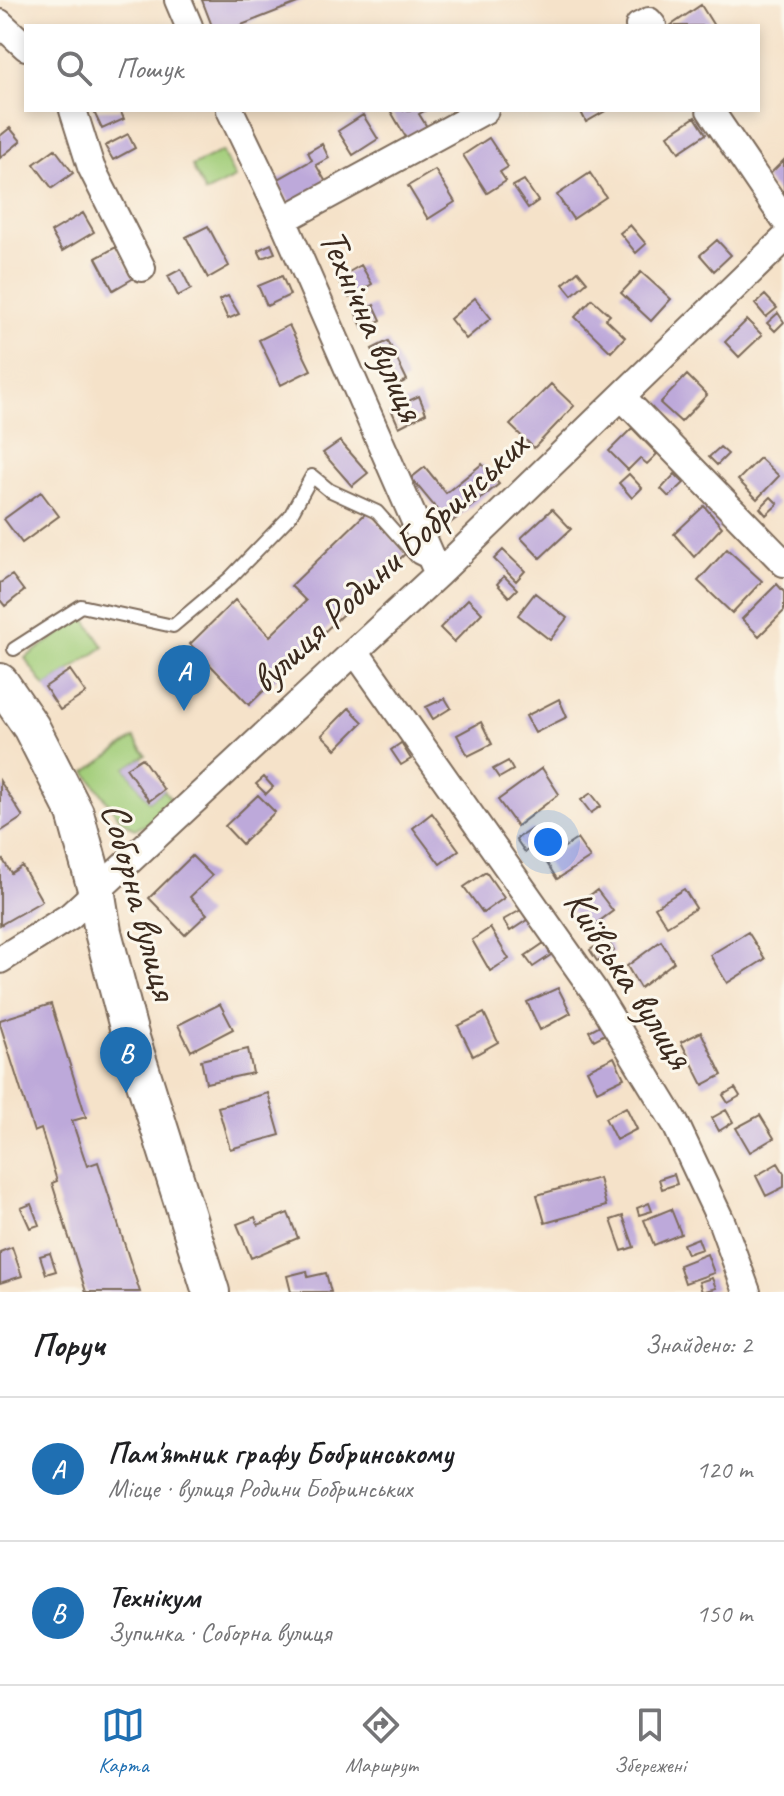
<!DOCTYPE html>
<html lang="uk">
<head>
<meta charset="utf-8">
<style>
	:root { --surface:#fff; --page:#f2f2f2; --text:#202124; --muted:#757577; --line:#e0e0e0; --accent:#1f6fb2 }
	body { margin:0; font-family:Caveat,sans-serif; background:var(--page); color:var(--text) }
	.you { position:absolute; left:548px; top:842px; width:28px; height:28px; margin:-20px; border:6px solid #fff; border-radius:50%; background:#1a73e8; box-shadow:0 0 0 12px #1a73e833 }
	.badge { display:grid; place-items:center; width:52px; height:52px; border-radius:50%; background:var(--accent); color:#fff; font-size:26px; font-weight:700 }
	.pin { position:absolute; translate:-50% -66px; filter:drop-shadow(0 2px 4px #0008) }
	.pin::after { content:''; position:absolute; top:42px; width:28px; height:24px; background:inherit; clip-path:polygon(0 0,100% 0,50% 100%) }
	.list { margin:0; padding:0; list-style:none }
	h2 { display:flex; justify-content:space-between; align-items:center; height:104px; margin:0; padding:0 32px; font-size:34px }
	h2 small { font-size:26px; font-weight:400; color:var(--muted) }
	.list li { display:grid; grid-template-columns:52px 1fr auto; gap:24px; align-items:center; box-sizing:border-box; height:144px; padding:0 32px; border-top:2px solid var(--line) }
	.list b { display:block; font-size:30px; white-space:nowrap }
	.list p { margin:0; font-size:26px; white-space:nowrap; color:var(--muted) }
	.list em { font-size:26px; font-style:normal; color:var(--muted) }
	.icon { flex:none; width:44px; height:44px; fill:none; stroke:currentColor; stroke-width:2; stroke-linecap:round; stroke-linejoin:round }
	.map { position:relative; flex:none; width:784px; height:1292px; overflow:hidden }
	.search { position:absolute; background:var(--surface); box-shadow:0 4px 12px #0003; left:24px; right:24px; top:24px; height:88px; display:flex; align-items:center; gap:20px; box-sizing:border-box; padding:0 28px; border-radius:0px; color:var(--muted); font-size:30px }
	.sheet { height:392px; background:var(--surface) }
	nav { display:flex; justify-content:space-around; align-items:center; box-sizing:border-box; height:112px; border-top:2px solid var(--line); background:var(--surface); font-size:22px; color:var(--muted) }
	nav a { display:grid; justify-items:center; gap:4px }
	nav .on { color:var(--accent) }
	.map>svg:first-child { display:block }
</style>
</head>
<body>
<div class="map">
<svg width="784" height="1292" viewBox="0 0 784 1292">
	<rect width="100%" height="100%" fill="#fbf7ec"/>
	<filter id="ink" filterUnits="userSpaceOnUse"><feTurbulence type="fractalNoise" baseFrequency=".0125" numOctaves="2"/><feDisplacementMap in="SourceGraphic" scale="16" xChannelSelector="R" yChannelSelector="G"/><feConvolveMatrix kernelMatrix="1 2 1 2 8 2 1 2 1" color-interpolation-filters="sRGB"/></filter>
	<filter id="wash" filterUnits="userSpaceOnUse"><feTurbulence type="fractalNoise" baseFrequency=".006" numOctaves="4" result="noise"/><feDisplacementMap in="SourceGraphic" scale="32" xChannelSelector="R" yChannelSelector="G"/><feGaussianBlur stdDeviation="1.8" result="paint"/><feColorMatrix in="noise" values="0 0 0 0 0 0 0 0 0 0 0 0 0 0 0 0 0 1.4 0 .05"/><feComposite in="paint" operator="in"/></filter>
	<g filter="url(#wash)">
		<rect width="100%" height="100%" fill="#f5e2c9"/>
		<path fill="#a2cd79" stroke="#6e7c4c" stroke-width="2" d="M 222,151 L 235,178 L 205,193 L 192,166 Z
			M 84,617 L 104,647 L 45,687 L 25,658 Z
			M 134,738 L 146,755 L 126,768 L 149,801 L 164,790 L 172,801 L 146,825 L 134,829 L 120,819 L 86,772 Z"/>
		<g id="blocks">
			<path fill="#bda9da" d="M 202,0 L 305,0 L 239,26 L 212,26 Z
				M 701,5 L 714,26 L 670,26 Z
				M 93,110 L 120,110 L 124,119 L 102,129 Z
				M 390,110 L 426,110 L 419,114 L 427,127 L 407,139 Z
				M 580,110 L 607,110 L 586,122 Z
				M 363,115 L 378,139 L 353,155 L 338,131 Z
				M 695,117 L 706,134 L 679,152 L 668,135 Z
				M 10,128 L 21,141 L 0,158 L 0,136 Z
				M 128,134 L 135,148 L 113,160 L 105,146 Z
				M 489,138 L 508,167 L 500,172 L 506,181 L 487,193 L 463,155 Z
				M 322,144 L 329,158 L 316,165 L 327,184 L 291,205 L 277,180 L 312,160 L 308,152 Z
				M 55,149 L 73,173 L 52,188 L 34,164 Z
				M 784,160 L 784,199 L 765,179 Z
				M 435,170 L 455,202 L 428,219 L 408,186 Z
				M 590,173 L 606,197 L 573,219 L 557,195 Z
				M 524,180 L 538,201 L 528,208 L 513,186 Z
				M 83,213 L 94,232 L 62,251 L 51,232 Z
				M 630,225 L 646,244 L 636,253 L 620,233 Z
				M 208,226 L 229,266 L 208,278 L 186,237 Z
				M 717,240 L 731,255 L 714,271 L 700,255 Z
				M 271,244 L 275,253 L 262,258 L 258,250 Z
				M 116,247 L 134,278 L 113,290 L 96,258 Z
				M 361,265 L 372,284 L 349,298 L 337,279 Z
				M 181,269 L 191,289 L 178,296 L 168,276 Z
				M 578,271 L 587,282 L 572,295 L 563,284 Z
				M 641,272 L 671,299 L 651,321 L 621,293 Z
				M 282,276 L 290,295 L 267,306 L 258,286 Z
				M 765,295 L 777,308 L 766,317 L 755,304 Z
				M 228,296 L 239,314 L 228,319 L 219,300 Z
				M 475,298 L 491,318 L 466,339 L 450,319 Z
				M 592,299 L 610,315 L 606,319 L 625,337 L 611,352 L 575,317 Z
				M 374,305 L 381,320 L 363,329 L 356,314 Z
				M 778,313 L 784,322 L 775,331 L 767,323 Z
				M 747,320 L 762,335 L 739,357 L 725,342 Z
				M 289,325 L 311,370 L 281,385 L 259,340 Z
				M 388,341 L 407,380 L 392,388 L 372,349 Z
				M 687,375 L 707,395 L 681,422 L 660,403 Z
				M 551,384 L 574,406 L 534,448 L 510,425 Z
				M 419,396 L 426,413 L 399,427 L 391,409 Z
				M 632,428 L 657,454 L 647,464 L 640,458 L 628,470 L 609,451 Z
				M 340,441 L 368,473 L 352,486 L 323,453 Z
				M 720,447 L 728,454 L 717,465 L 709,457 Z
				M 760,458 L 779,476 L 757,499 L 738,480 Z
				M 482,464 L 499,484 L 449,524 L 411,478 L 425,467 L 446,493 Z
				M 629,474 L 642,488 L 632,498 L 619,483 Z
				M 675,474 L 684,483 L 669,497 L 661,489 Z
				M 41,492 L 59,516 L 22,543 L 4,519 Z
				M 771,497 L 778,504 L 766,515 L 760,508 Z
				M 704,506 L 722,527 L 694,557 L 674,534 Z
				M 552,509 L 571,529 L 540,558 L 521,538 Z
				M 367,512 L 406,553 L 249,705 L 190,644 L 235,600 L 270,636 L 306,601 L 291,586 Z
				M 727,549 L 762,581 L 732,613 L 698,581 Z
				M 503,550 L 525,571 L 516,581 L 494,559 Z
				M 12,575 L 24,591 L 5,606 L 0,600 L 0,583 Z
				M 504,576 L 517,589 L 509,597 L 497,584 Z
				M 777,584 L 784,592 L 784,611 L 759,636 L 742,619 Z
				M 535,593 L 567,618 L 550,640 L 518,615 Z
				M 468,599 L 482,613 L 454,642 L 440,628 Z
				M 70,670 L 86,693 L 60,710 L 45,687 Z
				M 445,698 L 451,708 L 433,719 L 426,707 Z
				M 559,699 L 567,717 L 535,733 L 526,716 Z
				M 349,708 L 363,722 L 336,749 L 322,735 Z
				M 481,722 L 492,744 L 468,756 L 457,735 Z
				M 401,743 L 411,759 L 401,765 L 391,750 Z
				M 142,758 L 164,790 L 149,801 L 126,768 Z
				M 508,761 L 513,770 L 499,778 L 493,769 Z
				M 542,768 L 559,794 L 517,826 L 498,800 Z
				M 264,777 L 273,787 L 266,794 L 256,784 Z
				M 0,781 L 23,817 L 0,832 Z
				M 591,793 L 601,806 L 591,813 L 581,800 Z
				M 258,795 L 275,812 L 242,844 L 225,826 Z
				M 432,813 L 459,850 L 440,864 L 413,828 Z
				M 532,829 L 540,842 L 525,852 L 516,839 Z
				M 577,839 L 590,858 L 557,879 L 545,860 Z
				M 192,856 L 212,876 L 190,897 L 207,914 L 185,935 L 149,898 Z
				M 3,860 L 11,873 L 22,866 L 42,901 L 0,925 L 0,862 Z
				M 486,872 L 504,898 L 483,913 L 464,887 Z
				M 684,889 L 696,908 L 667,926 L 655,907 Z
				M 597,890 L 613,911 L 586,931 L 571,909 Z
				M 521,910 L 527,920 L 510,931 L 503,920 Z
				M 490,928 L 509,959 L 490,971 L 472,940 Z
				M 748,932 L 765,959 L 727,983 L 710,955 Z
				M 607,939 L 614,951 L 597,961 L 590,950 Z
				M 661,941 L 674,962 L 640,988 L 627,966 Z
				M 544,943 L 551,955 L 533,967 L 525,956 Z
				M 558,988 L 571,1013 L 540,1030 L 527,1002 Z
				M 51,1004 L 86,1117 L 72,1121 L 87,1166 L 98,1162 L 140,1292 L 86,1292 L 52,1183 L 57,1181 L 41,1129 L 34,1132 L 0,1024 L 0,1020 Z
				M 220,1004 L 233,1029 L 191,1051 L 178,1025 Z
				M 484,1013 L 498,1042 L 473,1056 L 458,1026 Z
				M 602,1024 L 607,1033 L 594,1040 L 589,1031 Z
				M 701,1032 L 722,1075 L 703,1085 L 681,1042 Z
				M 248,1049 L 253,1073 L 206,1083 L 201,1060 Z
				M 614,1057 L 624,1078 L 597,1091 L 587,1070 Z
				M 735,1088 L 740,1096 L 728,1103 L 723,1095 Z
				M 268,1093 L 280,1135 L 230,1149 L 218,1107 Z
				M 626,1107 L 637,1129 L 616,1140 L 605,1118 Z
				M 726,1110 L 733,1122 L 719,1131 L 712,1118 Z
				M 760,1115 L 774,1138 L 750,1152 L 736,1128 Z
				M 778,1163 L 784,1173 L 784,1187 L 766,1196 L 756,1176 Z
				M 674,1174 L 677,1184 L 662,1189 L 659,1179 Z
				M 599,1178 L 606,1206 L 545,1223 L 537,1195 Z
				M 649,1203 L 652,1211 L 639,1215 L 637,1208 Z
				M 31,1204 L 39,1225 L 30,1228 L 21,1208 Z
				M 671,1209 L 681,1234 L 654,1245 L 644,1220 Z
				M 288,1213 L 298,1238 L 251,1258 L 237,1224 L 255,1217 L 258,1225 Z
				M 623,1216 L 634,1247 L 622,1251 L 611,1220 Z
				M 698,1238 L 702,1249 L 687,1254 L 683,1244 Z
				M 12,1247 L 22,1276 L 0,1283 L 0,1252 Z
				M 50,1253 L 56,1271 L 46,1274 L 40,1256 Z
				M 707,1254 L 714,1273 L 685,1283 L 679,1265 Z
				M 307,1271 L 308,1277 L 326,1273 L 331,1292 L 291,1292 L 287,1276 Z
				M 712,1278 L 716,1288 L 702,1292 L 699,1282 Z"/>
		</g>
	</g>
	<g filter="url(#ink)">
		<use href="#blocks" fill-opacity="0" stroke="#7c6a5a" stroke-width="2"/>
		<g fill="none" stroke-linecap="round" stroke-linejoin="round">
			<g stroke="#7c6a5a" stroke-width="16">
				<path id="service" d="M 14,649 L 81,606 L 173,626 L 230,578 L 290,516 L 312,476 L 329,490 L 377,512 L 417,557 L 421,559 L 430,555"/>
			</g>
			<g stroke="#7c6a5a" stroke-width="30">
				<path id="minor" d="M 178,0 L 189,26
					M 0,23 L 26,47
					M 639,26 L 649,21 L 653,26
					M 73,110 L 91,167 L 142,268
					M 230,110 L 283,220 L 438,574
					M 710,110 L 784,219
					M 283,220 L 485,110
					M 622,397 L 784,563
					M 355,651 L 595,992 L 675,1123 L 722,1223 L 747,1292
					M 0,960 L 70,916 L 438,574 L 784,239"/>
			</g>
			<g stroke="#7c6a5a" stroke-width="40">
				<path id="secondary" d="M 0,682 L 31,727 L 75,813 L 96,889 L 103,932 L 130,1035 L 211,1292"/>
			</g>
			<use href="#service" stroke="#fff" stroke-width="12"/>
			<use href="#minor" stroke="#fff" stroke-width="26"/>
			<use href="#secondary" stroke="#fff" stroke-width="36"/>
		</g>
	</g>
	<g text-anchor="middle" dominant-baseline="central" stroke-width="6" stroke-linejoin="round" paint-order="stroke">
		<g font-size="40" fill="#3b2a1e" stroke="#fbf7ec">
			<text transform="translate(372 325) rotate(66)">Технічна вулиця</text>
			<text transform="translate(389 562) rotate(-43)">вулиця Родини Бобринських</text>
			<text transform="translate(140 901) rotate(75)">Соборна вулиця</text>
			<text transform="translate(629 979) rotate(57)">Київська вулиця</text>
		</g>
	</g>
</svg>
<div class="you"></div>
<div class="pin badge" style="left:184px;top:711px">A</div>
<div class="pin badge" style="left:126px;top:1093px">B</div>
<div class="search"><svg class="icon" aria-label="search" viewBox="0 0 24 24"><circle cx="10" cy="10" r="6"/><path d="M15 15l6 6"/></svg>Пошук</div>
</div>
<section class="sheet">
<h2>Поруч<small>Знайдено: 2</small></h2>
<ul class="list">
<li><span class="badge">A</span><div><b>Пам'ятник графу Бобринському</b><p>Місце · вулиця Родини Бобринських</p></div><em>120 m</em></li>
<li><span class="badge">B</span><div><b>Технікум</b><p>Зупинка · Соборна вулиця</p></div><em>150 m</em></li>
</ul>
</section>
<nav>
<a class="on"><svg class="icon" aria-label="map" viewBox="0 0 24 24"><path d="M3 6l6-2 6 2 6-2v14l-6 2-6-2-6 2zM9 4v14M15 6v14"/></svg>Карта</a>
<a><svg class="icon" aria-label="directions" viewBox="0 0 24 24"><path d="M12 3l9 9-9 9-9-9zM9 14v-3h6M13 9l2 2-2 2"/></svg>Маршрут</a>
<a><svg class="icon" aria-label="saved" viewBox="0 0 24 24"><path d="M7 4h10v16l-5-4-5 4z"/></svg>Збережені</a>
</nav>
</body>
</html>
